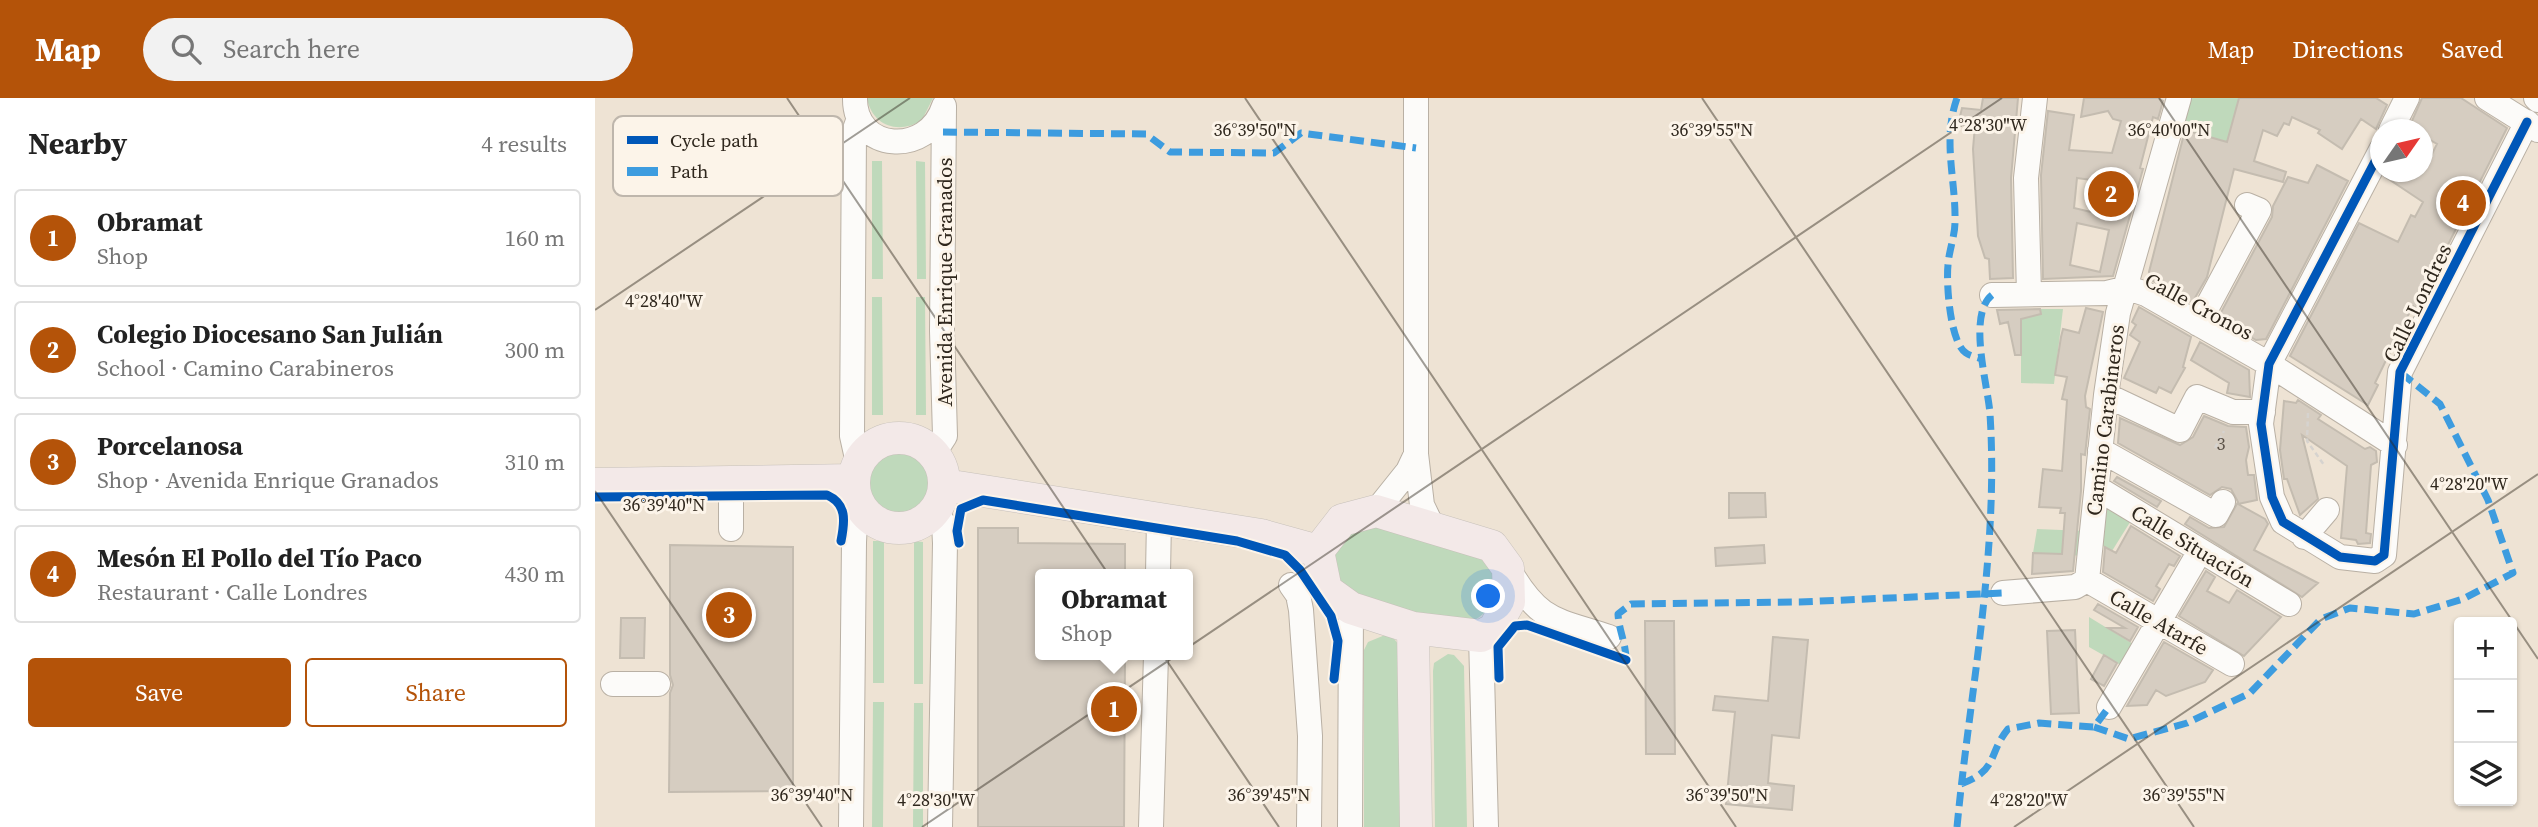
<!DOCTYPE html>
<html lang="en">
<head>
<meta charset="utf-8">
<style>
	:root { --surface:#fff; --page:#f2f2f2; --text:#222; --muted:#767676; --line:#e0e0e0; --accent:#b45309 }
	body { margin:0; font-family:"Source Serif 4",serif; background:var(--page); color:var(--text) }
	.controls { position:absolute; right:21px; bottom:21px; display:grid; overflow:hidden; border-radius:7px; box-shadow:0 2px 5px #0004 }
	.controls button { width:63px; height:63px; display:grid; place-items:center; padding:0; border:0; border-bottom:2px solid var(--line); background:var(--surface); color:var(--text); font:35px sans-serif }
	.compass { position:absolute; left:1775px; top:21px; width:63px; height:63px; border-radius:50%; background:var(--surface); box-shadow:0 2px 5px #0004; rotate:56deg }
	.you { position:absolute; left:894px; top:499px; width:24px; height:24px; margin:-18px; border:5px solid #fff; border-radius:50%; background:#1a73e8; box-shadow:0 0 0 10px #1a73e833 }
	.badge { display:grid; place-items:center; width:46px; height:46px; border-radius:50%; background:var(--accent); color:#fff; font-size:23px; font-weight:700 }
	.pin { position:absolute; translate:-50% -50%; border:4px solid #fff; box-shadow:0 2px 7px #0006 }
	.popup { position:absolute; left:440px; top:471px; width:158px; height:91px; box-sizing:border-box; display:grid; place-content:center; border-radius:7px; background:var(--surface); filter:drop-shadow(0 2px 5px #0005); font-size:23px; white-space:nowrap; color:var(--muted) }
	.popup b { font-size:26px; color:var(--text) }
	.popup::after { content:''; position:absolute; left:50%; top:100%; margin-left:-14px; border:14px solid transparent; border-top-color:var(--surface) }
	.list { margin:0; padding:0; list-style:none }
	h2 { display:flex; justify-content:space-between; align-items:center; height:91px; margin:0; padding:0 28px; font-size:30px }
	h2 small { font-size:23px; font-weight:400; color:var(--muted) }
	.list li { display:grid; grid-template-columns:46px 1fr auto; gap:21px; align-items:center; box-sizing:border-box; height:98px; margin:0 14px 14px; padding:0 14px; border:2px solid var(--line); border-radius:7px }
	.list b { display:block; font-size:26px; white-space:nowrap }
	.list p { margin:0; font-size:23px; white-space:nowrap; color:var(--muted) }
	.list em { font-size:23px; font-style:normal; color:var(--muted) }
	.actions { display:flex; gap:14px; padding:21px 28px }
	.actions a { flex:1; padding:16px 0; border:2px solid var(--accent); border-radius:7px; text-align:center; font-size:24px; color:var(--accent) }
	.actions .main { background:var(--accent); color:#fff }
	.icon { flex:none; width:38px; height:38px; fill:none; stroke:currentColor; stroke-width:2; stroke-linecap:round; stroke-linejoin:round }
	.map { position:relative; flex:none; width:1943px; height:729px; overflow:hidden }
	header { display:flex; align-items:center; gap:42px; box-sizing:border-box; height:98px; padding:0 35px; background:var(--accent); color:#fff }
	header strong { font-size:33px }
	nav { display:flex; gap:38px; margin-inline-start:auto; font-size:24px }
	.search { width:490px; height:63px; background:var(--page); display:flex; align-items:center; gap:18px; box-sizing:border-box; padding:0 24px; border-radius:38px; color:var(--muted); font-size:26px }
	main { display:flex }
	aside { flex:1; background:var(--surface) }
	.map>svg:first-child { display:block }
</style>
</head>
<body>
<header>
<strong>Map</strong>
<div class="search"><svg class="icon" aria-label="search" viewBox="0 0 24 24"><circle cx="10" cy="10" r="6"/><path d="M15 15l6 6"/></svg>Search here</div>
<nav><a>Map</a><a>Directions</a><a>Saved</a></nav>
</header>
<main>
<aside>
<h2>Nearby<small>4 results</small></h2>
<ul class="list">
<li><span class="badge">1</span><div><b>Obramat</b><p>Shop</p></div><em>160 m</em></li>
<li><span class="badge">2</span><div><b>Colegio Diocesano San Julián</b><p>School · Camino Carabineros</p></div><em>300 m</em></li>
<li><span class="badge">3</span><div><b>Porcelanosa</b><p>Shop · Avenida Enrique Granados</p></div><em>310 m</em></li>
<li><span class="badge">4</span><div><b>Mesón El Pollo del Tío Paco</b><p>Restaurant · Calle Londres</p></div><em>430 m</em></li>
</ul>
<div class="actions"><a class="main">Save</a><a>Share</a></div>
</aside>
<div class="map">
<svg width="1943" height="729" viewBox="0 0 1943 729">
	<rect width="100%" height="100%" fill="#eee3d4"/>
	<path fill="#bfd9bb" d="M 272,0 L 338,0 L 327,22 C 304,37 277,28 272,0 Z
		M 1592,0 L 1644,0 L 1632,44 L 1583,30 Z
		M 277,63 L 287,63 L 288,181 L 277,181 Z
		M 321,63 L 330,64 L 331,181 L 322,181 Z
		M 277,199 L 287,199 L 288,317 L 277,317 Z
		M 321,199 L 330,199 L 331,317 L 321,317 Z
		M 1426,211 L 1468,211 L 1459,286 L 1426,285 Z
		M271 384a33 33 0 1 1 66 0a33 33 0 1 1-66 0Z
		M 1512,408 L 1537,421 L 1517,453 L 1508,448 Z
		M 772,424 L 883,454 L 900,475 C 901,503 893,523 863,526 L 757,496 C 741,483 731,461 745,442 C 750,435 764,429 772,424 Z
		M 1442,431 L 1491,433 L 1490,458 L 1438,455 Z
		M 278,443 L 289,443 L 289,585 L 278,585 Z
		M 319,443 L 328,444 L 328,586 L 319,586 Z
		M 1494,519 L 1543,549 L 1531,570 L 1494,549 Z
		M 790,537 L 797,538 L 803,546 L 806,729 L 769,729 L 769,552 L 773,544 Z
		M 853,556 L 859,557 L 869,568 L 872,729 L 840,729 L 838,573 L 839,565 Z
		M 278,604 L 289,604 L 288,729 L 277,729 Z
		M 319,605 L 328,605 L 328,729 L 318,729 Z"/>
	<path fill="#d6cdc1" stroke="#c4bcb0" stroke-width="2" fill-rule="evenodd" d="M 1388,0 L 1423,0 L 1416,80 L 1418,180 L 1395,181 L 1394,161 L 1390,160 L 1383,138 L 1378,51 L 1380,28 L 1363,27 L 1367,10 L 1386,12 Z
		M 1489,0 L 1563,0 L 1568,3 L 1563,21 L 1558,19 L 1545,70 L 1548,71 L 1518,178 L 1448,181 L 1446,77 L 1453,13 L 1479,17 L 1474,52 L 1517,55 L 1526,23 L 1518,21 L 1513,13 L 1486,19 ZM 1482,80 L 1526,86 L 1517,119 L 1479,110 ZM 1482,125 L 1514,132 L 1505,174 L 1475,167 Z
		M 1644,0 L 1781,0 L 1792,7 L 1781,31 L 1766,21 L 1747,51 L 1723,35 L 1725,32 L 1697,19 L 1694,27 L 1689,25 L 1682,38 L 1668,32 L 1659,63 L 1691,74 L 1688,84 L 1639,71 L 1612,179 L 1597,205 L 1558,183 L 1554,174 L 1590,32 L 1632,44 Z
		M 1827,0 L 1866,0 L 1912,30 L 1821,210 L 1818,208 L 1808,227 L 1780,285 L 1783,287 L 1773,307 L 1695,258 L 1764,125 L 1803,144 L 1816,117 L 1820,119 L 1828,104 L 1789,78 L 1792,74 L 1828,74 L 1842,46 L 1828,38 L 1828,32 L 1813,32 Z
		M 1722,67 L 1753,83 L 1671,241 L 1661,242 L 1623,220 L 1677,119 L 1678,108 L 1693,79 L 1713,85 Z
		M 1544,209 L 1596,239 L 1588,269 L 1590,270 L 1576,295 L 1564,289 L 1561,295 L 1529,280 L 1545,244 L 1535,237 L 1541,227 L 1537,224 Z
		M 1491,210 L 1508,214 L 1490,298 L 1491,309 L 1495,311 L 1490,357 L 1486,356 L 1486,393 L 1478,473 L 1437,476 L 1438,455 L 1467,456 L 1470,415 L 1465,415 L 1466,410 L 1444,409 L 1448,371 L 1467,373 L 1472,302 L 1467,301 L 1472,279 L 1460,277 L 1466,239 L 1468,231 L 1484,235 Z
		M 1445,211 L 1446,216 L 1426,221 L 1426,257 L 1420,257 L 1413,224 L 1405,226 L 1402,212 Z
		M 1605,244 L 1654,272 L 1655,299 L 1632,295 L 1634,285 L 1596,262 Z
		M 1703,302 L 1726,317 L 1723,321 L 1748,337 L 1770,351 L 1775,349 L 1781,353 L 1782,364 L 1776,367 L 1771,435 L 1776,436 L 1775,445 L 1763,446 L 1761,442 L 1746,440 L 1752,368 L 1707,337 L 1723,401 L 1705,417 L 1692,381 L 1689,381 L 1685,352 L 1689,303 L 1701,305 Z
		M 1609,318 L 1633,328 L 1651,329 L 1654,349 L 1651,362 L 1653,377 L 1659,377 L 1662,402 L 1643,406 L 1670,421 L 1673,426 L 1659,452 L 1723,485 L 1707,499 L 1590,426 L 1595,419 L 1614,430 L 1629,429 L 1643,404 L 1636,391 L 1627,389 L 1615,397 L 1523,345 L 1525,320 L 1585,347 L 1598,339 Z
		M 1522,379 L 1566,403 L 1562,409 L 1519,383 Z
		M 1134,395 L 1170,395 L 1171,419 L 1134,420 Z
		M 1536,428 L 1585,458 L 1579,468 L 1574,466 L 1561,488 L 1565,491 L 1558,503 L 1508,474 L 1510,449 L 1521,455 Z
		M 383,430 L 423,430 L 423,445 L 530,446 L 530,476 L 445,476 L 445,557 L 530,557 L 529,729 L 383,729 Z
		M 75,447 L 198,449 L 198,693 L 74,694 L 75,595 L 78,587 L 75,577 Z
		M 1169,447 L 1170,465 L 1121,468 L 1120,450 Z
		M 1611,473 L 1620,479 L 1612,493 L 1634,505 L 1642,492 L 1686,519 L 1649,558 L 1584,518 Z
		M 1503,506 L 1543,529 L 1535,543 L 1513,530 L 1530,530 L 1499,512 Z
		M 26,520 L 50,520 L 49,560 L 25,560 Z
		M 1050,523 L 1079,523 L 1080,656 L 1051,656 Z
		M 1480,532 L 1484,615 L 1456,616 L 1452,533 Z
		M 1178,539 L 1213,542 L 1204,640 L 1177,637 L 1173,685 L 1199,688 L 1197,712 L 1131,706 L 1140,614 L 1118,612 L 1120,598 L 1173,603 Z
		M 1569,544 L 1618,572 L 1610,584 L 1571,598 L 1561,592 L 1552,607 L 1532,608 Z
		M 1509,557 L 1522,565 L 1509,588 L 1496,581 Z"/>
	<g fill="none" stroke-linecap="round" stroke-linejoin="round">
		<g stroke="#b9b0a4" stroke-width="26">
			<path id="minor" d="M 260,0 C 259,54 333,59 349,8
				M 821,0 L 821,356 L 827,407 L 838,430
				M 1892,0 L 1943,32
				M 1941,0 L 1943,2
				M 1796,32 L 1812,0
				M 1786,52 L 1674,266 L 1666,326 L 1677,399 L 1688,424 L 1745,459 L 1780,463 L 1789,457 L 1805,274 L 1932,24
				M 1533,190 L 1551,196 L 1674,266 L 1800,347
				M 1434,196 L 1431,80 L 1440,0
				M 1397,197 L 1512,195 L 1533,190
				M 1603,226 L 1664,112 L 1652,107
				M 1511,297 L 1585,332 L 1602,299 L 1638,314 L 1668,314
				M 1505,352 L 1621,417 L 1628,404
				M 339,355 L 350,338 L 347,233 L 349,9
				M 263,365 L 257,338 L 259,34 L 264,20
				M 136,383 L 136,431
				M 1502,390 L 1694,506
				M 340,413 L 349,426 L 350,445 L 345,729
				M 781,413 L 813,373 L 821,356
				M 1709,439 L 1732,412
				M 913,470 C 944,524 959,521 1014,539
				M 563,476 L 564,421
				M 1492,482 L 1637,566
				M 696,487 L 703,497 L 706,512 L 715,638 L 714,729
				M 1408,495 L 1480,489 L 1492,482 L 1511,297 L 1523,215 L 1584,0
				M 886,538 L 891,729
				M 18,586 L 63,586
				M 1514,609 L 1605,453
				M 256,729 L 259,444 L 260,425 L 268,412
				M 556,729 L 561,557
				M 755,729 L 756,510"/>
		</g>
		<g stroke="#c7c1ba" stroke-width="33">
			<path id="major" d="M259 385a45 45 0 1 1 90 0a45 45 0 1 1-90 0Z
				M 0,386 L 259,382
				M 350,387 L 666,437 L 723,453
				M 781,413 L 897,448 L 913,470 L 914,504 L 899,531 L 886,538 L 818,530 L 756,510 L 731,492 L 723,453 L 747,422 Z
				M 818,530 L 821,729"/>
		</g>
		<path stroke="#d6d3cf" stroke-width="2.5" stroke-dasharray="5 3.5" stroke-linecap="butt" d="M 1713,315 L 1712,343 L 1729,367
			M 1620,350 L 1629,333
			M 278,438 L 303,442 L 330,439"/>
		<use href="#minor" stroke="#fcfbf9" stroke-width="24"/>
		<use href="#major" stroke="#f3e9e8" stroke-width="32"/>
		<path stroke="#3d9cdf" stroke-width="7" stroke-dasharray="14 7" stroke-linecap="butt" d="M 1362,0 C 1347,43 1361,81 1360,124 C 1360,138 1354,152 1353,167 C 1351,185 1355,245 1371,255 C 1375,258 1382,259 1387,261
			M 348,34 L 551,36 L 575,54 L 679,55 L 706,35 L 821,50
			M 1031,562 C 1031,545 1024,533 1023,516 L 1036,506 L 1204,504 L 1408,495
			M 1499,629 L 1534,641 L 1592,625 L 1655,595 L 1726,521 L 1755,510 L 1819,516 L 1868,501 L 1918,475 L 1893,402 L 1845,306 L 1805,274
			M 1366,686 C 1404,672 1392,657 1413,631 L 1444,625 L 1499,629 L 1514,609
			M 1362,729 C 1375,592 1404,454 1395,316 C 1393,287 1372,217 1397,197"/>
		<g stroke="#fcf4e9" stroke-width="13">
			<path id="cycleway" d="M 1786,52 L 1674,266 L 1666,326 L 1677,399 L 1688,424 L 1745,459 L 1780,463 L 1789,457 L 1805,274 L 1932,24
				M 0,399 L 232,397 C 252,406 250,423 246,443
				M 364,445 L 362,433 L 366,411 L 388,402 L 642,443 L 690,457 L 705,472 L 736,518 L 743,543 L 739,581
				M 904,580 L 903,549 L 920,528 L 932,527 L 1031,562"/>
		</g>
		<use href="#cycleway" stroke="#0057b8" stroke-width="9"/>
	</g>
	<path fill="none" stroke="#2f271d" stroke-width="2" stroke-opacity="0.45" d="M 192,0 L 684,729M 650,0 L 1141,729M 1107,0 L 1599,729M 1564,0 L 1943,561M 0,212 L 315,0M 0,393 L 227,729M 327,729 L 1407,0M 1419,729 L 1943,376"/>
	<g text-anchor="middle" dominant-baseline="central" stroke-width="6" stroke-linejoin="round" paint-order="stroke">
		<g font-size="18" fill="#5a5147">
			<text x="1626" y="345">3</text>
		</g>
		<g font-size="21" fill="#2f271d" stroke="#fcf4e9">
			<text transform="translate(349 184) rotate(-90)">Avenida Enrique Granados</text>
			<text transform="translate(1822 205) rotate(-64)">Calle Londres</text>
			<text transform="translate(1604 208) rotate(28)">Calle Cronos</text>
			<text transform="translate(1510 322) rotate(-83)">Camino Carabineros</text>
			<text transform="translate(1598 448) rotate(31)">Calle Situación</text>
			<text transform="translate(1564 524) rotate(30)">Calle Atarfe</text>
		</g>
	</g>
	<rect x="18" y="18" width="230" height="80" rx="10" fill="#fcf4e9" stroke="#beb6ac" stroke-width="2"/>
	<rect x="32" y="38" width="31" height="8" fill="#0057b8"/>
	<rect x="32" y="69" width="31" height="9" fill="#3d9cdf"/>
	<g font-size="19" fill="#2f271d">
		<text x="75" y="49">Cycle path</text>
		<text x="75" y="80">Path</text>
	</g>
	<g font-size="18" text-anchor="middle" fill="#2f271d" stroke="#fcf4e9" stroke-width="6" stroke-linejoin="round" paint-order="stroke">
		<text x="1393" y="33">4°28'30"W</text>
		<text x="660" y="38">36°39'50"N</text>
		<text x="1117" y="38">36°39'55"N</text>
		<text x="1574" y="38">36°40'00"N</text>
		<text x="69" y="209">4°28'40"W</text>
		<text x="1874" y="392">4°28'20"W</text>
		<text x="69" y="413">36°39'40"N</text>
		<text x="217" y="703">36°39'40"N</text>
		<text x="674" y="703">36°39'45"N</text>
		<text x="1132" y="703">36°39'50"N</text>
		<text x="1589" y="703">36°39'55"N</text>
		<text x="341" y="708">4°28'30"W</text>
		<text x="1434" y="708">4°28'20"W</text>
	</g>
</svg>
<div class="controls">
<button>+</button>
<button>−</button>
<button><svg class="icon" aria-label="layers" viewBox="0 0 24 24"><path d="M12 4l9 5-9 5-9-5zM3 14l9 5 9-5"/></svg></button>
</div>
<svg class="compass" viewBox="-18 -18 36 36"><path d="M0-13l5 13h-10z" fill="#e53935"/><path d="M0 13l5-13h-10z" fill="#767676"/></svg>
<div class="you"></div>
<div class="pin badge" style="left:519px;top:611px">1</div>
<div class="popup"><b>Obramat</b>Shop</div>
<div class="pin badge" style="left:1516px;top:96px">2</div>
<div class="pin badge" style="left:134px;top:517px">3</div>
<div class="pin badge" style="left:1868px;top:105px">4</div>
</div>
</main>
</body>
</html>
